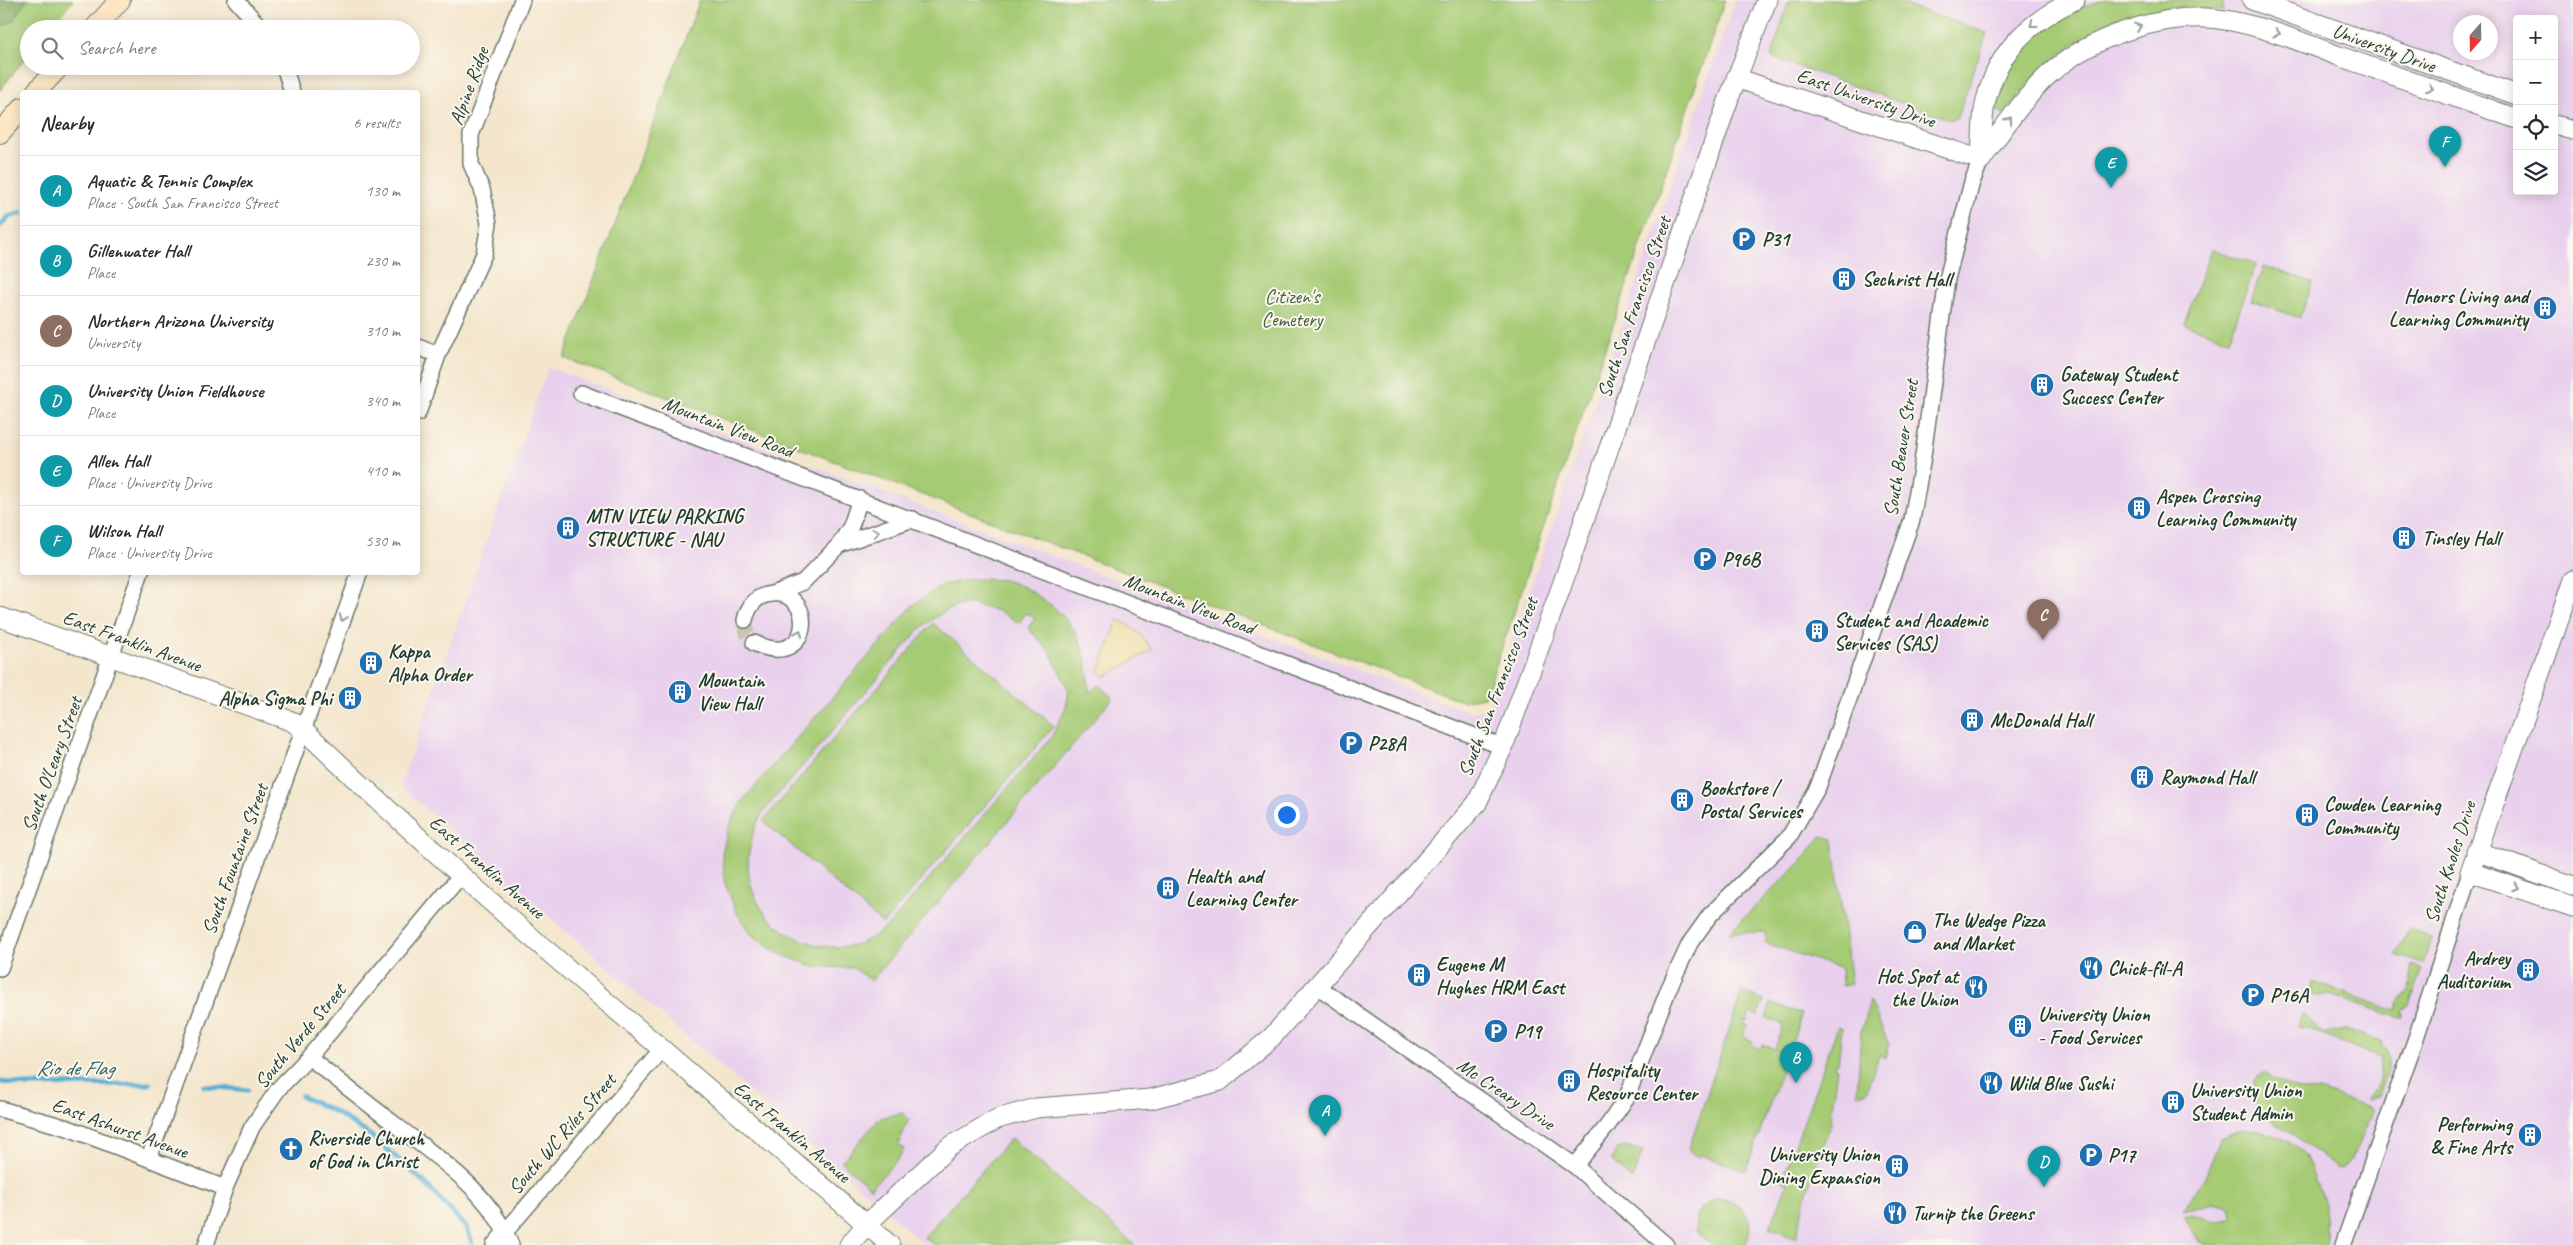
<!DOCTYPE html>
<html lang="en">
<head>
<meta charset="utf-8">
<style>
	:root { --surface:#fff; --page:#f2f2f3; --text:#2b2b33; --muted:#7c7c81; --line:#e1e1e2; --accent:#1f6fb2 }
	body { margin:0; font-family:Caveat,sans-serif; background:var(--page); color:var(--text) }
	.controls { position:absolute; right:15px; top:15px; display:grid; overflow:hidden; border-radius:5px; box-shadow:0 2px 12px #0003 }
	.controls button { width:45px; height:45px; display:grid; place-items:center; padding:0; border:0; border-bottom:1px solid var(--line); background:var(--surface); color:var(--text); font:25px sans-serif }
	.compass { position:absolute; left:2453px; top:15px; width:45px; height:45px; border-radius:50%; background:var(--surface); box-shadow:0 2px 12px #0003; rotate:200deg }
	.you { position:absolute; left:1286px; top:814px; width:18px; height:18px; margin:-12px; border:4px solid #fff; border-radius:50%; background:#1a73e8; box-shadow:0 0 0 8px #1a73e833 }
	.badge { display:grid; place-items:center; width:32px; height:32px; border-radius:50%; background:var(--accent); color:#fff; font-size:16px; font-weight:700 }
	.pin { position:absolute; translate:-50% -41px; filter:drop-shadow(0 1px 2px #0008) }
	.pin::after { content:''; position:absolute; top:26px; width:18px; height:15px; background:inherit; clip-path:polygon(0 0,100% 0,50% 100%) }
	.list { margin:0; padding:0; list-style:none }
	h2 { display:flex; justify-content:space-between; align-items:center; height:65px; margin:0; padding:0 20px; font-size:21px }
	h2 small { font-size:16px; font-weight:400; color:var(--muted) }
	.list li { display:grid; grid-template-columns:32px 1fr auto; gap:15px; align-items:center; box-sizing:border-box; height:70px; padding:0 20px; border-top:1px solid var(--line) }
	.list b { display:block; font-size:19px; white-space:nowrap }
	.list p { margin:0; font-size:16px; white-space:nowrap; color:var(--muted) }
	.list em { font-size:16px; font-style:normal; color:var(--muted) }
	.icon { flex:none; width:28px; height:28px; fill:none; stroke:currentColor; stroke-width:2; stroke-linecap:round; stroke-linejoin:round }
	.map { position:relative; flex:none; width:2573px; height:1245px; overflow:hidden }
	.search { position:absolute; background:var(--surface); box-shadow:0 2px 12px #0003; left:20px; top:20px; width:400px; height:55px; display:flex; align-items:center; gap:12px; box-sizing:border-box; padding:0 18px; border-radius:28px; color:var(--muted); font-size:19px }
	.panel { position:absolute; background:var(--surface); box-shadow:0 2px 12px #0003; left:20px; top:90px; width:400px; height:485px; border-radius:5px }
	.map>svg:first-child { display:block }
</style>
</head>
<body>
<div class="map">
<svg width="2573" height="1245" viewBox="0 0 2573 1245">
	<rect width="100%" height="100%" fill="#fbf7ec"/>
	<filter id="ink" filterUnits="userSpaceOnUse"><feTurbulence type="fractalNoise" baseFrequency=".02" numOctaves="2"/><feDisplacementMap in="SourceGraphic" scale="10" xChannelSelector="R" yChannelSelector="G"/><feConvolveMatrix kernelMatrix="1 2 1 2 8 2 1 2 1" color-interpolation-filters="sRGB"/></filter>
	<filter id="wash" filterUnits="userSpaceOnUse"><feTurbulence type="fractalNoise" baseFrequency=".0096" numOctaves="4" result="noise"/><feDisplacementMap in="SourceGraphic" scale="20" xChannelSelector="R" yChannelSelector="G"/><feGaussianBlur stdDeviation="1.12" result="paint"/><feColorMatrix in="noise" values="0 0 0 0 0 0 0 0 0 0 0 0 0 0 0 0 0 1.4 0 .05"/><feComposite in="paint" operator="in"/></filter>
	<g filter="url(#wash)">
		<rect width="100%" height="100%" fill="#f4e6cd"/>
		<path fill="#e9d1ed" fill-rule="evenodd" d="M 1735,0 L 2573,0 L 2573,1245 L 925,1245 L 400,786 L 548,367 L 1469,712 L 1488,710 ZM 2517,19 L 2554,19 L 2554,191 L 2517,191 ZM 2460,22 L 2490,22 L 2490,52 L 2460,52 Z"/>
		<path fill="#a6cb74" stroke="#628454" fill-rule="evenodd" d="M 0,0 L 73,0 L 49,29 L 29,29 L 29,54 L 0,90 Z
			M 700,0 L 1725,0 L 1485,697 L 1462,701 L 564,358 Z
			M 1789,0 L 1892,0 L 1987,33 L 1957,118 L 1951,120 L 1771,57 Z
			M 2106,0 L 2219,0 L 2223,1 L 2223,11 C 2211,9 2198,7 2185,7 C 2175,7 2165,10 2155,12 C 2088,24 2044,61 2004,114 L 1996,110 C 2011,62 2021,34 2070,13 C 2082,8 2093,2 2106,0 Z
			M 2211,249 L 2256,264 L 2229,340 L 2184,324 Z
			M 2263,266 L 2313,282 L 2300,318 L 2251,301 Z
			M 972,579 C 982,579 993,579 1003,580 C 1015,582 1028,589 1038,596 C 1077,621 1088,648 1089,693 L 1098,685 L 1113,698 L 871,981 L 854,968 L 814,967 L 775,952 L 750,933 L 737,913 L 725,884 L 722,853 L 729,826 L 743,800 L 914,604 L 943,585 ZM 967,603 L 999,611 L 1019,623 L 1026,613 L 1035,618 L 1028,628 L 1050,652 L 1069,691 L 1066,707 L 1052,736 L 889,925 C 880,932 871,939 860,943 C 844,949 824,948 808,942 C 749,923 733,863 763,812 L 918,631 C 933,617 947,609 967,603 Z
			M 933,623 L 1054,726 L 883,924 L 763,821 Z
			M 1821,836 L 1833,839 L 1851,984 L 1842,986 L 1841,969 L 1766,943 L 1765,932 L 1728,933 L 1802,861 Z
			M 2408,929 L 2432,938 L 2423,964 L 2396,955 Z
			M 2412,966 L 2421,969 L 2421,974 L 2409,1006 L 2402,1011 L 2403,1017 L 2400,1018 L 2330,995 L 2316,996 L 2311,992 L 2313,982 L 2396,1011 L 2400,1000 L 2409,993 C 2413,983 2409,975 2412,966 Z
			M 1742,992 L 1764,1000 L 1758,1015 L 1750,1012 L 1747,1021 L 1744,1020 L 1743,1024 L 1747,1025 L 1742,1036 L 1753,1041 L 1751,1045 L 1760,1049 L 1762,1045 L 1775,1049 L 1783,1025 L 1766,1018 L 1771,1003 L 1802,1014 L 1746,1171 L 1701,1155 L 1698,1157 L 1688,1150 Z
			M 1870,1000 L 1889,1045 L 1886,1058 L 1879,1056 L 1866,1092 L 1857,1094 L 1861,1032 Z
			M 2302,1014 L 2306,1016 L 2317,1030 L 2324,1033 L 2346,1029 L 2382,1042 L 2381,1046 C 2399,1056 2383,1081 2378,1096 L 2366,1101 C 2368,1093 2374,1093 2378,1085 C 2383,1077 2378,1066 2381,1057 L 2297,1026 Z
			M 1838,1026 L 1842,1028 L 1838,1064 L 1835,1063 L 1834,1067 L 1837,1068 L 1830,1125 L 1807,1192 L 1796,1238 L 1770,1228 L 1787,1184 L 1782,1182 Z
			M 2263,1072 C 2275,1083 2304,1094 2319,1090 L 2371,1108 L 2372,1111 C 2367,1125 2354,1165 2341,1169 L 2337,1168 L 2257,1108 L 2254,1081 Z
			M 903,1113 L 909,1119 L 898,1145 L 904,1149 L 899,1158 L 871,1188 L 841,1162 L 880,1118 Z
			M 2259,1130 C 2275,1134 2291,1141 2303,1153 C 2309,1160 2311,1169 2314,1178 C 2325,1203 2329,1217 2325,1245 L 2205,1245 L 2198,1240 L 2184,1216 L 2192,1214 L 2216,1222 L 2233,1218 L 2229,1207 L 2214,1203 L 2183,1210 L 2206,1175 L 2220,1139 L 2240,1131 Z
			M 1011,1138 L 1135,1245 L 933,1245 L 924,1237 Z
			M 1626,1146 L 1643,1151 L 1632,1180 L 1611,1160 L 1617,1149 Z
			M 1720,1198 C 1745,1205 1757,1221 1745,1245 L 1711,1245 L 1696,1232 C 1694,1215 1702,1202 1720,1198 Z"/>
		<path fill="#84af66" stroke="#52764d" d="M 0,0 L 27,0 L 13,21 L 0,27 Z"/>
		<path fill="#eeda9e" stroke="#868c69" d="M 1118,620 C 1133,626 1143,636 1152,650 L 1105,677 L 1099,671 Z"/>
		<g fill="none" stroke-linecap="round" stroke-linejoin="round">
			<path stroke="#57aed4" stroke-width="5" d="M 0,226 L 8,217 L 22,213
				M 0,1082 L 27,1085 L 150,1084
				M 204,1086 L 248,1090
				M 301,1096 L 335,1112 L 370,1135 L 398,1159 L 424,1182 L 467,1228 L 472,1243"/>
		</g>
	</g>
	<g filter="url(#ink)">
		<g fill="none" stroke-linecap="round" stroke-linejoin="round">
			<path stroke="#c9c4ae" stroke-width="15" stroke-dasharray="15 8" stroke-linecap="butt" d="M 745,620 L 747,633 L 754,643"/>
			<g stroke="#6a786a" stroke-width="18">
				<path id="minor" d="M 236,0 L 262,29
					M 284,66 L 292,92
					M 418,347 L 438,355
					M 581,393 L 1503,747
					M 418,413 L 438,355 L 484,254 L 489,223 L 482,189 L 471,164 L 471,135 L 522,0
					M 839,545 L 913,519
					M 775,593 L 803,582 L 839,545 L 851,526 L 860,499
					M 745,620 C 748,608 754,598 766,595 C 816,582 817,673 754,643
					M 0,968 L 141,572
					M 1317,986 L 1575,1166 L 1666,1245
					M 309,1057 C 340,1082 371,1106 402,1130 C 445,1163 490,1193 511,1245
					M 0,1109 L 68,1128 L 225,1188
					M 149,1158 L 360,572
					M 1575,1166 L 1608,1125 L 1627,1097 L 1669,988 L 1690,943 L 1710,915 L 1789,837 L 1818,787 L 1912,520 L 1922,463 L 1947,279 L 1972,182 L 1981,160
					M 206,1245 L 225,1188 L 252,1127 L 279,1088 L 309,1057 L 462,874
					M 494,1245 L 661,1050
					M 2343,1245 L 2416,1038 L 2470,872"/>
			</g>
			<g stroke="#6a786a" stroke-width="21">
				<path id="tertiary" d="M 2252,0 L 2517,95
					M 1736,78 L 1981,160
					M 2554,125 L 2573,130
					M 1981,159 C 1982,143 1982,126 1984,110 C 1994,54 2026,23 2075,0
					M 1981,160 C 2000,133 2018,106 2041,82 C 2085,37 2169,8 2231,21 C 2268,28 2304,43 2339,56 C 2398,77 2457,98 2517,119
					M 2573,580 L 2470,872 L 2573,907
					M 0,617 L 291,721 L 303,729 C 490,911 695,1073 890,1245
					M 2476,851 L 2573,886
					M 849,1245 L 867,1224 L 949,1147 L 997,1119 L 1036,1108 L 1151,1099 L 1220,1081 L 1272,1037 L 1477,803 L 1503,747 L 1562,585 L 1729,98 L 1767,0"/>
			</g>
			<g stroke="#6a786a" stroke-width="22">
				<path id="secondary" d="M 94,29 L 120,0
					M 36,92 L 60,66
					M 0,133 L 22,108"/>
			</g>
			<use href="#minor" stroke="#fff" stroke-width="15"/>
			<use href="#tertiary" stroke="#fff" stroke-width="19"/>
			<use href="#secondary" stroke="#fce6c4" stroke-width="20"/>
		</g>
		<defs><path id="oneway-chevron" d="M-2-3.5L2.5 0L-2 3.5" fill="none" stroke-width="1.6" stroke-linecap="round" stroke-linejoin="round" transform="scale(1.25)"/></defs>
		<g stroke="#8f9e9a">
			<use href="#oneway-chevron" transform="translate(2033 24) rotate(142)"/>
			<use href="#oneway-chevron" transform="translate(2138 27) rotate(-21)"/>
			<use href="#oneway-chevron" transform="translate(2277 33) rotate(16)"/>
			<use href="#oneway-chevron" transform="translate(2430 88) rotate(20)"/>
			<use href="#oneway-chevron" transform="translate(2009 120) rotate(-54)"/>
			<use href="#oneway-chevron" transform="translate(876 532) rotate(-16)"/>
			<use href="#oneway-chevron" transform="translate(343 618) rotate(110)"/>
			<use href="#oneway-chevron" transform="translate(799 633) rotate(-68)"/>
			<use href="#oneway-chevron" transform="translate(2516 887) rotate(20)"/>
		</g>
	</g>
	<defs>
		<g id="parking-disc" transform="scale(1.25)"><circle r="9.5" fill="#1f6fb2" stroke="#fbf7ec"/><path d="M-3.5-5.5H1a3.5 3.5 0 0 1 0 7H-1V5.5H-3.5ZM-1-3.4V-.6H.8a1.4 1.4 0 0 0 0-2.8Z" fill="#fff"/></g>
		<g id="building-disc" transform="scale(1.25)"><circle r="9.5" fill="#1f6fb2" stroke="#fbf7ec"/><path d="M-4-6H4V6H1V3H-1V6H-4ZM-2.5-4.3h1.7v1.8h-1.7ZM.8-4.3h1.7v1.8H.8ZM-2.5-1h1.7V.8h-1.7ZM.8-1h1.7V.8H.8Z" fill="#fff"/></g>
		<g id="shop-disc" transform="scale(1.25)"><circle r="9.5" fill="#1f6fb2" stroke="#fbf7ec"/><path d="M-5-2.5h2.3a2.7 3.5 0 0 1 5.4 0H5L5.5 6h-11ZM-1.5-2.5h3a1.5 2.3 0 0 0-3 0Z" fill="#fff"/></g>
		<g id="restaurant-disc" transform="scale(1.25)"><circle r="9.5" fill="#1f6fb2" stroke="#fbf7ec"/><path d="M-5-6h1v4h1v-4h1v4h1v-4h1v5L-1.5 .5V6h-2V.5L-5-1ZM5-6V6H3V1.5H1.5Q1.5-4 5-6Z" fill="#fff"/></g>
		<g id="church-disc" transform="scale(1.25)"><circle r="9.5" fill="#1f6fb2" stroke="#fbf7ec"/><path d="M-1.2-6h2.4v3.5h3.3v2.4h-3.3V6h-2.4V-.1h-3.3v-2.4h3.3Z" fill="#fff"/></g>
	</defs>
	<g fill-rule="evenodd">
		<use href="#parking-disc" x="1744" y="239"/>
		<use href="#building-disc" x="1844" y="279"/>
		<use href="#building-disc" x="2545" y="308"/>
		<use href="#building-disc" x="2042" y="385"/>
		<use href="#building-disc" x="2139" y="508"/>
		<use href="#building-disc" x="568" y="528"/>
		<use href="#building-disc" x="2404" y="538"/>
		<use href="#parking-disc" x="1705" y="559"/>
		<use href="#building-disc" x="1817" y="631"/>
		<use href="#building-disc" x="371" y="663"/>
		<use href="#building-disc" x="680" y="692"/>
		<use href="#building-disc" x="350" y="698"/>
		<use href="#building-disc" x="1972" y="720"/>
		<use href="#parking-disc" x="1351" y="743"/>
		<use href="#building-disc" x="2142" y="777"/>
		<use href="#building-disc" x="1682" y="800"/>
		<use href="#building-disc" x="2307" y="815"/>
		<use href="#building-disc" x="1168" y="888"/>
		<use href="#shop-disc" x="1915" y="932"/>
		<use href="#restaurant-disc" x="2091" y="968"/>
		<use href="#building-disc" x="2528" y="970"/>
		<use href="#building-disc" x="1419" y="975"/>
		<use href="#restaurant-disc" x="1976" y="987"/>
		<use href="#parking-disc" x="2253" y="995"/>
		<use href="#building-disc" x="2020" y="1026"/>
		<use href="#parking-disc" x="1496" y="1031"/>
		<use href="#building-disc" x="1569" y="1081"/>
		<use href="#restaurant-disc" x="1991" y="1083"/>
		<use href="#building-disc" x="2173" y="1102"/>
		<use href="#building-disc" x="2530" y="1135"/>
		<use href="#church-disc" x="291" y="1149"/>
		<use href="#parking-disc" x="2091" y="1155"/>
		<use href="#building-disc" x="1897" y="1166"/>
		<use href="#restaurant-disc" x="1895" y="1213"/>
	</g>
	<g text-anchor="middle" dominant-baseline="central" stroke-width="4" stroke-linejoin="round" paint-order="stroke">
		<g font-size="20" fill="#1f3d34" stroke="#fbf7ec">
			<text transform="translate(2384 48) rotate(20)">University Drive</text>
			<text transform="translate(469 86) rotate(-70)">Alpine Ridge</text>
			<text transform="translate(1866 98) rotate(19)">East University Drive</text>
			<text transform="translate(1634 307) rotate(-71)">South San Francisco Street</text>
			<text transform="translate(728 427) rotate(21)">Mountain View Road</text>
			<text transform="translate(1901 448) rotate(-81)">South Beaver Street</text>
			<text transform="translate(1189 604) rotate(21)">Mountain View Road</text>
			<text transform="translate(132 641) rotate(20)">East Franklin Avenue</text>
			<text transform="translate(1498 687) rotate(-69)">South San Francisco Street</text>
			<text transform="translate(52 764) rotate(-70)">South O'Leary Street</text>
			<text transform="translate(235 859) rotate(-70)">South Fountaine Street</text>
			<text transform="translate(2450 862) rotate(-72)">South Knoles Drive</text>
			<text transform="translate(487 867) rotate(41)">East Franklin Avenue</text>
			<text transform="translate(300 1036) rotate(-50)">South Verde Street</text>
			<text transform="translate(1506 1094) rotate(34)">Mc Creary Drive</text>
			<text transform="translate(120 1128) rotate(20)">East Ashurst Avenue</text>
			<text transform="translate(792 1132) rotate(40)">East Franklin Avenue</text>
			<text transform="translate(562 1134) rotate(-49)">South WC Riles Street</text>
		</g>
		<g font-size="20" font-weight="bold" fill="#1f3d34" stroke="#fbf7ec" text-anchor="start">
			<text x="1762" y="239">P31</text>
			<text x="1862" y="279">Sechrist Hall</text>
			<text x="2528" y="296" text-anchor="end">Honors Living and<tspan x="2528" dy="23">Learning Community</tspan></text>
			<text x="2060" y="374">Gateway Student<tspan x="2060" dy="23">Success Center</tspan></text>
			<text x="2156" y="496">Aspen Crossing<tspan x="2156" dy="23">Learning Community</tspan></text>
			<text x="586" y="516">MTN VIEW PARKING<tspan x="586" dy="23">STRUCTURE - NAU</tspan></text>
			<text x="2422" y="538">Tinsley Hall</text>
			<text x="1722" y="559">P96B</text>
			<text x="1834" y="620">Student and Academic<tspan x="1834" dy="23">Services (SAS)</tspan></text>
			<text x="388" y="651">Kappa<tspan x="388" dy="23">Alpha Order</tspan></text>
			<text x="698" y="680">Mountain<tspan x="698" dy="23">View Hall</tspan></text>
			<text x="332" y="698" text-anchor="end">Alpha Sigma Phi</text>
			<text x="1990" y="720">McDonald Hall</text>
			<text x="1368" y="743">P28A</text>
			<text x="2160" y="777">Raymond Hall</text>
			<text x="1700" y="788">Bookstore /<tspan x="1700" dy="23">Postal Services</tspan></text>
			<text x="2324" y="804">Cowden Learning<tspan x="2324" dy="23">Community</tspan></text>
			<text x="1186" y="876">Health and<tspan x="1186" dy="23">Learning Center</tspan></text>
			<text x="1932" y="920">The Wedge Pizza<tspan x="1932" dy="23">and Market</tspan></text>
			<text x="2510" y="958" text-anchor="end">Ardrey<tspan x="2510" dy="23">Auditorium</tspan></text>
			<text x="1436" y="964">Eugene M<tspan x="1436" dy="23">Hughes HRM East</tspan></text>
			<text x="2108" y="968">Chick-fil-A</text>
			<text x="1958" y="976" text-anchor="end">Hot Spot at<tspan x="1958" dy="23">the Union</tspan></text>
			<text x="2270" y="995">P16A</text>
			<text x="2038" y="1014">University Union<tspan x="2038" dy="23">- Food Services</tspan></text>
			<text x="1514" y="1031">P19</text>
			<text x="1586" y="1070">Hospitality<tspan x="1586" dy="23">Resource Center</tspan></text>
			<text x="2008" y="1083">Wild Blue Sushi</text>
			<text x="2190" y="1090">University Union<tspan x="2190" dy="23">Student Admin</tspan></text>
			<text x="2512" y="1124" text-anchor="end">Performing<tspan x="2512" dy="23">&amp; Fine Arts</tspan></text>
			<text x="308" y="1138">Riverside Church<tspan x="308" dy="23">of God in Christ</tspan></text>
			<text x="1880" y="1154" text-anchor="end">University Union<tspan x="1880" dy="23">Dining Expansion</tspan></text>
			<text x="2108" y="1155">P17</text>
			<text x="1912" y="1213">Turnip the Greens</text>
		</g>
		<g font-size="20" fill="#416044" stroke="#fbf7ec">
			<text x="1292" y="296">Citizen's<tspan x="1292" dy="23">Cemetery</tspan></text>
		</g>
		<g font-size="21" font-style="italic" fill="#305f64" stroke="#fbf7ec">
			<text x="75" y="1068">Rio de Flag</text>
		</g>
	</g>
</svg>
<div class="controls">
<button>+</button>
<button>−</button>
<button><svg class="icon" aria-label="locate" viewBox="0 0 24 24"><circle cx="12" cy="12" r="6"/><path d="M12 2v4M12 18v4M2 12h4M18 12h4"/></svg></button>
<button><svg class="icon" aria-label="layers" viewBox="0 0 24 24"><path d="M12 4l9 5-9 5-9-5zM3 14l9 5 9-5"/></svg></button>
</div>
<svg class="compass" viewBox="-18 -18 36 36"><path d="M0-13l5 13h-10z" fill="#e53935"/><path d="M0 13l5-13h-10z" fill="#7c7c81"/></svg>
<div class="you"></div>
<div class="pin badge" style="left:1325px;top:1136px;background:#0f9aa8">A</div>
<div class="pin badge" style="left:1796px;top:1083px;background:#0f9aa8">B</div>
<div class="pin badge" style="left:2043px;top:640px;background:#8d6e63">C</div>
<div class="pin badge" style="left:2044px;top:1187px;background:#0f9aa8">D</div>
<div class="pin badge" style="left:2111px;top:188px;background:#0f9aa8">E</div>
<div class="pin badge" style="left:2445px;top:167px;background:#0f9aa8">F</div>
<div class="search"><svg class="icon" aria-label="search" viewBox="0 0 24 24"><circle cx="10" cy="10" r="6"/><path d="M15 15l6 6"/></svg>Search here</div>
<section class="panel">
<h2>Nearby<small>6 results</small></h2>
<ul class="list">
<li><span class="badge" style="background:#0f9aa8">A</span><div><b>Aquatic &amp; Tennis Complex</b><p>Place · South San Francisco Street</p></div><em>130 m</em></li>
<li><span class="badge" style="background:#0f9aa8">B</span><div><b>Gillenwater Hall</b><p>Place</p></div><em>230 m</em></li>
<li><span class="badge" style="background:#8d6e63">C</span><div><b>Northern Arizona University</b><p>University</p></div><em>310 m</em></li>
<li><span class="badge" style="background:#0f9aa8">D</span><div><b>University Union Fieldhouse</b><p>Place</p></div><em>340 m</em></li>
<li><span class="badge" style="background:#0f9aa8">E</span><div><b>Allen Hall</b><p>Place · University Drive</p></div><em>410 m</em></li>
<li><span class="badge" style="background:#0f9aa8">F</span><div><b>Wilson Hall</b><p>Place · University Drive</p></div><em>530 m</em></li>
</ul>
</section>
</div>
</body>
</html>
